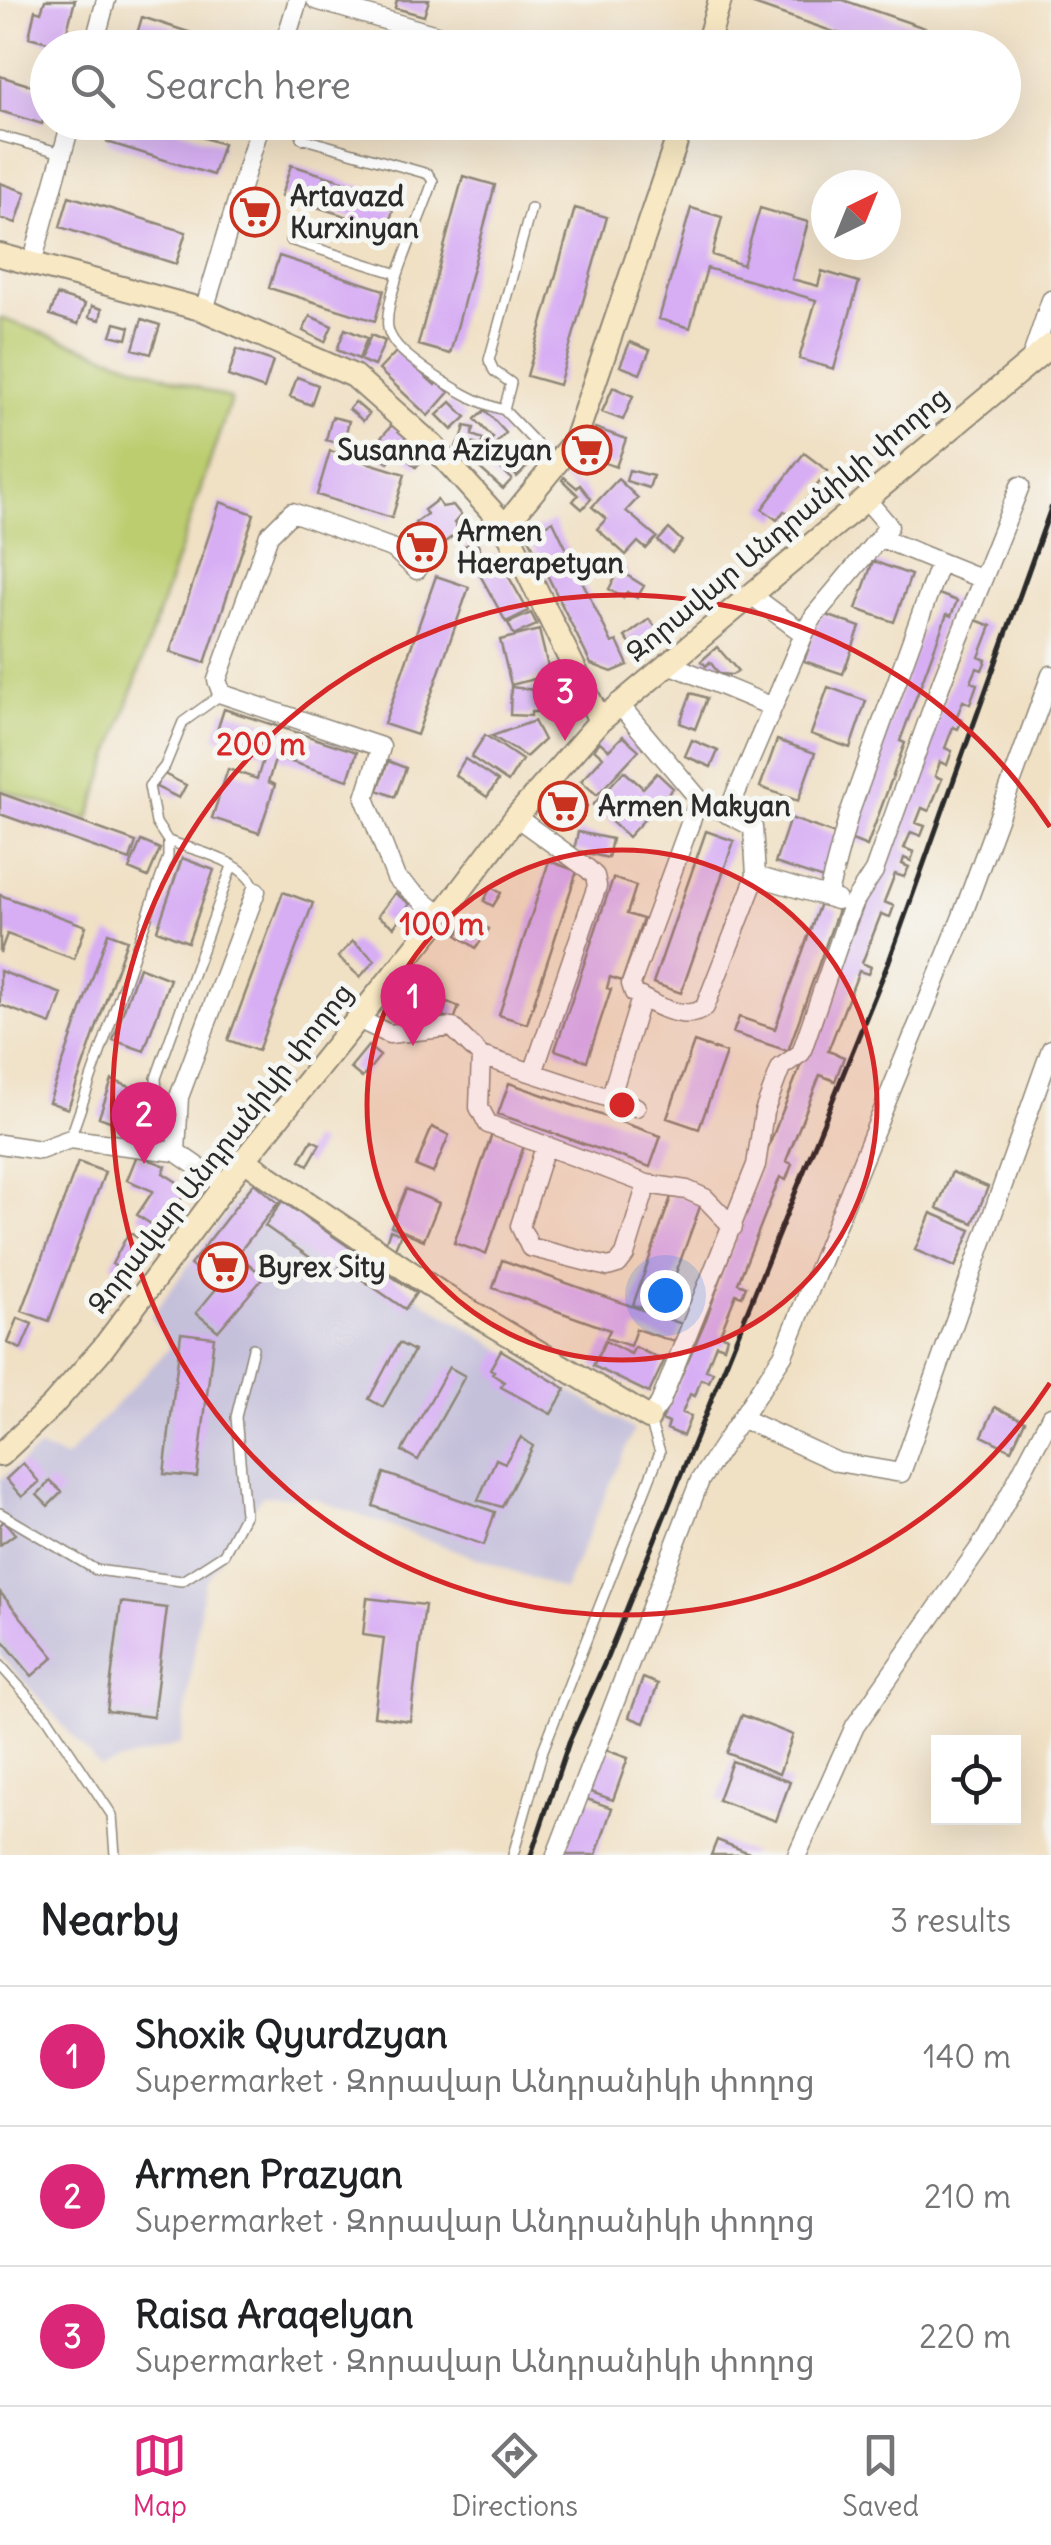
<!DOCTYPE html>
<html lang="en">
<head>
<meta charset="utf-8">
<style>
	:root { --surface:#fff; --page:#f6f6f6; --text:#202124; --muted:#757577; --line:#e0e0e0; --accent:#db2777 }
	body { margin:0; font-family:Delius,"Noto Sans Armenian",sans-serif; background:var(--page); color:var(--text) }
	.controls { position:absolute; right:30px; bottom:30px; display:grid; overflow:hidden; border-radius:0px; box-shadow:0 10px 40px #0002 }
	.controls button { width:90px; height:90px; display:grid; place-items:center; padding:0; border:0; border-bottom:2px solid var(--line); background:var(--surface); color:var(--text); font:50px sans-serif }
	.compass { position:absolute; left:811px; top:170px; width:90px; height:90px; border-radius:50%; background:var(--surface); box-shadow:0 10px 40px #0002; rotate:43deg }
	.you { position:absolute; left:665px; top:1295px; width:35px; height:35px; margin:-25px; border:8px solid #fff; border-radius:50%; background:#1a73e8; box-shadow:0 0 0 15px #1a73e833 }
	.badge { display:grid; place-items:center; width:65px; height:65px; border-radius:50%; background:var(--accent); color:#fff; font-size:32px; font-weight:700 }
	.pin { position:absolute; translate:-50% -82px; filter:drop-shadow(0 2px 5px #0008) }
	.pin::after { content:''; position:absolute; top:52px; width:35px; height:30px; background:inherit; clip-path:polygon(0 0,100% 0,50% 100%) }
	.list { margin:0; padding:0; list-style:none }
	h2 { display:flex; justify-content:space-between; align-items:center; height:130px; margin:0; padding:0 40px; font-size:42px }
	h2 small { font-size:32px; font-weight:400; color:var(--muted) }
	.list li { display:grid; grid-template-columns:65px 1fr auto; gap:30px; align-items:center; box-sizing:border-box; height:140px; padding:0 40px; border-top:2px solid var(--line) }
	.list b { display:block; font-size:38px; white-space:nowrap }
	.list p { margin:0; font-size:32px; white-space:nowrap; color:var(--muted) }
	.list em { font-size:32px; font-style:normal; color:var(--muted) }
	.icon { flex:none; width:55px; height:55px; fill:none; stroke:currentColor; stroke-width:2; stroke-linecap:round; stroke-linejoin:round }
	.map { position:relative; flex:none; width:1051px; height:1855px; overflow:hidden }
	.search { position:absolute; background:var(--surface); box-shadow:0 10px 40px #0002; left:30px; right:30px; top:30px; height:110px; display:flex; align-items:center; gap:25px; box-sizing:border-box; padding:0 35px; border-radius:55px; color:var(--muted); font-size:38px }
	.sheet { height:550px; background:var(--surface) }
	nav { display:flex; justify-content:space-around; align-items:center; box-sizing:border-box; height:140px; border-top:2px solid var(--line); background:var(--surface); font-size:28px; color:var(--muted) }
	nav a { display:grid; justify-items:center; gap:5px }
	nav .on { color:var(--accent) }
	.map>svg:first-child { display:block }
</style>
</head>
<body>
<div class="map">
<svg width="1051" height="1855" viewBox="0 0 1051 1855">
	<rect width="100%" height="100%" fill="#f6f6f2"/>
	<filter id="ink" filterUnits="userSpaceOnUse"><feTurbulence type="fractalNoise" baseFrequency=".01" numOctaves="2"/><feDisplacementMap in="SourceGraphic" scale="20" xChannelSelector="R" yChannelSelector="G"/><feConvolveMatrix kernelMatrix="1 2 1 2 8 2 1 2 1" color-interpolation-filters="sRGB"/></filter>
	<filter id="wash" filterUnits="userSpaceOnUse"><feTurbulence type="fractalNoise" baseFrequency=".0048" numOctaves="4" result="noise"/><feDisplacementMap in="SourceGraphic" scale="40" xChannelSelector="R" yChannelSelector="G"/><feGaussianBlur stdDeviation="2.25" result="paint"/><feColorMatrix in="noise" values="0 0 0 0 0 0 0 0 0 0 0 0 0 0 0 0 0 1.4 0 .05"/><feComposite in="paint" operator="in"/></filter>
	<g filter="url(#wash)">
		<rect width="100%" height="100%" fill="#f0e0c4"/>
		<path fill="#c5c0da" d="M 253,1178 L 426,1303 L 634,1430 L 564,1590 L 313,1498 L 262,1496 L 204,1584 L 181,1744 L 100,1767 L 0,1655 L 0,1480 L 39,1448 L 66,1458 L 170,1347 L 151,1316 Z"/>
		<path fill="#bccd70" stroke="#747c4e" stroke-width="2.5" d="M 0,318 L 231,399 L 89,819 L 0,789 Z"/>
		<g id="blocks">
			<path fill="#d7adf4" d="M 45,0 L 75,0 L 63,46 L 29,37 L 35,10 L 41,12 Z
				M 397,0 L 429,0 L 424,16 L 395,8 Z
				M 742,0 L 843,0 L 925,28 L 918,48 L 880,48 Z
				M 142,17 L 235,47 L 235,48 L 133,48 Z
				M 332,35 L 360,43 L 359,48 L 329,48 Z
				M 0,76 L 48,91 L 48,105 L 42,124 L 0,111 Z
				M 113,122 L 155,122 L 223,144 L 213,175 L 107,142 Z
				M 436,122 L 468,122 L 466,132 Z
				M 291,165 L 397,198 L 387,229 L 281,196 Z
				M 463,176 L 495,185 L 450,354 L 418,345 Z
				M 0,183 L 26,192 L 16,223 L 0,218 Z
				M 69,196 L 186,232 L 176,264 L 60,227 Z
				M 575,208 L 607,217 L 559,385 L 527,376 Z
				M 691,208 L 722,217 L 712,255 L 743,265 L 760,208 L 808,222 L 792,279 L 818,286 L 822,271 L 859,282 L 834,369 L 799,359 L 816,300 L 707,268 L 690,328 L 659,319 Z
				M 279,256 L 384,290 L 375,321 L 269,288 Z
				M 57,295 L 85,304 L 78,324 L 50,315 Z
				M 92,306 L 102,309 L 100,320 L 89,317 Z
				M 310,316 L 332,326 L 325,342 L 303,331 Z
				M 142,319 L 160,325 L 151,354 L 133,349 Z
				M 115,323 L 130,327 L 127,339 L 111,335 Z
				M 345,329 L 367,338 L 359,359 L 337,350 Z
				M 371,335 L 385,341 L 374,366 L 360,360 Z
				M 630,342 L 650,350 L 640,374 L 620,366 Z
				M 237,349 L 273,361 L 264,389 L 228,376 Z
				M 397,351 L 435,385 L 438,382 L 449,392 L 428,416 L 379,370 Z
				M 297,377 L 318,385 L 311,405 L 290,397 Z
				M 613,387 L 633,396 L 623,420 L 602,412 Z
				M 355,402 L 369,414 L 363,421 L 349,409 Z
				M 451,402 L 466,417 L 452,430 L 437,415 Z
				M 485,410 L 506,433 L 486,454 L 512,479 L 503,489 L 456,447 L 458,442 L 486,448 L 484,447 L 493,438 L 475,419 Z
				M 332,417 L 349,421 L 343,444 L 326,440 Z
				M 392,425 L 426,455 L 416,467 L 398,451 L 388,463 L 371,449 Z
				M 465,426 L 474,428 L 472,435 L 483,439 L 481,446 L 461,440 Z
				M 595,428 L 626,439 L 616,467 L 586,456 Z
				M 330,451 L 405,474 L 392,518 L 317,495 Z
				M 522,451 L 532,462 L 517,477 L 507,466 Z
				M 804,453 L 828,471 L 793,517 L 784,511 L 777,520 L 762,509 Z
				M 629,470 L 653,476 L 649,488 L 626,481 Z
				M 564,477 L 577,488 L 580,485 L 591,499 L 582,509 L 573,501 L 578,495 L 562,480 Z
				M 618,479 L 638,498 L 626,511 L 657,537 L 646,549 L 638,542 L 626,555 L 597,529 L 606,519 L 592,507 Z
				M 437,500 L 442,507 L 453,505 L 461,515 L 454,523 L 460,531 L 434,550 L 415,523 L 427,514 L 424,510 Z
				M 220,502 L 254,514 L 205,663 L 170,652 Z
				M 553,521 L 612,643 L 617,641 L 628,665 L 612,672 L 591,664 L 527,534 Z
				M 669,529 L 682,541 L 672,553 L 658,541 Z
				M 476,541 L 485,559 L 496,554 L 528,611 L 506,622 L 464,546 Z
				M 873,561 L 911,575 L 894,622 L 856,609 Z
				M 621,566 L 627,570 L 625,574 L 644,586 L 637,598 L 627,592 L 623,598 L 609,589 Z
				M 436,576 L 469,587 L 417,735 L 384,724 Z
				M 936,593 L 957,601 L 951,616 L 947,614 L 900,741 L 905,743 L 867,846 L 847,838 Z
				M 531,613 L 537,625 L 514,635 L 508,623 Z
				M 821,613 L 860,627 L 843,674 L 804,661 Z
				M 649,619 L 665,638 L 640,657 L 625,637 Z
				M 976,620 L 991,626 L 979,657 L 986,660 L 982,670 L 977,668 L 971,682 L 977,684 L 970,704 L 963,701 L 956,718 L 962,720 L 958,729 L 953,727 L 945,748 L 952,751 L 947,765 L 940,762 L 935,776 L 942,779 L 929,811 L 922,808 L 916,823 L 925,826 L 921,836 L 911,832 L 904,848 L 914,852 L 911,861 L 904,858 L 902,864 L 909,867 L 904,877 L 895,874 L 884,902 L 894,906 L 890,917 L 881,914 L 862,963 L 871,967 L 868,974 L 859,971 L 828,1051 L 844,1057 L 835,1081 L 820,1075 L 786,1161 L 792,1164 L 786,1180 L 780,1177 L 738,1283 L 746,1286 L 742,1296 L 736,1294 L 720,1334 L 727,1337 L 724,1347 L 716,1344 L 706,1370 L 713,1372 L 709,1382 L 701,1379 L 695,1396 L 690,1394 L 682,1413 L 691,1416 L 683,1436 L 667,1429 L 669,1423 L 662,1420 L 706,1319 L 770,1143 Z
				M 539,630 L 550,675 L 511,685 L 500,640 Z
				M 717,647 L 738,671 L 732,675 L 719,674 L 710,662 L 706,666 L 701,661 Z
				M 511,687 L 543,691 L 542,712 L 531,712 L 531,716 L 510,715 Z
				M 828,687 L 866,701 L 850,748 L 811,734 Z
				M 691,693 L 707,698 L 695,729 L 680,723 Z
				M 224,709 L 357,752 L 348,780 L 276,757 L 268,782 L 275,785 L 259,833 L 212,818 L 228,769 L 257,779 L 265,753 L 215,737 Z
				M 534,721 L 544,740 L 526,757 L 492,736 Z
				M 485,735 L 522,760 L 508,782 L 471,757 Z
				M 623,736 L 639,750 L 597,795 L 581,781 L 603,757 L 594,749 L 600,742 L 609,750 Z
				M 692,740 L 718,751 L 711,767 L 685,756 Z
				M 777,740 L 815,753 L 798,801 L 760,787 Z
				M 465,759 L 498,781 L 487,797 L 455,775 Z
				M 388,761 L 406,768 L 395,797 L 378,790 Z
				M 624,771 L 643,788 L 657,773 L 673,788 L 628,837 L 593,805 Z
				M 162,773 L 186,785 L 179,798 L 156,787 Z
				M 567,789 L 587,806 L 568,826 L 549,809 Z
				M 0,793 L 136,842 L 130,860 L 0,814 Z
				M 790,818 L 841,836 L 826,880 L 775,863 Z
				M 706,831 L 734,841 L 681,993 L 653,983 Z
				M 578,832 L 612,839 L 608,858 L 574,850 Z
				M 141,841 L 160,849 L 148,877 L 129,869 Z
				M 182,858 L 214,870 L 188,942 L 157,930 Z
				M 549,861 L 577,871 L 527,1024 L 499,1015 Z
				M 613,878 L 636,886 L 627,914 L 643,919 L 622,981 L 610,977 L 607,988 L 611,989 L 587,1061 L 555,1050 Z
				M 491,887 L 501,893 L 493,906 L 484,901 Z
				M 283,892 L 313,903 L 258,1051 L 228,1040 Z
				M 395,893 L 410,904 L 394,927 L 378,916 Z
				M 0,895 L 86,926 L 74,959 L 7,934 L 0,953 Z
				M 820,903 L 838,910 L 788,1051 L 733,1033 L 739,1017 L 775,1029 Z
				M 471,916 L 489,929 L 476,948 L 457,935 Z
				M 108,933 L 127,940 L 68,1109 L 49,1102 Z
				M 353,941 L 375,960 L 360,977 L 338,957 Z
				M 139,967 L 170,979 L 144,1051 L 113,1040 Z
				M 429,969 L 435,973 L 426,989 L 439,997 L 425,1021 L 401,1007 L 416,983 L 419,985 Z
				M 0,971 L 62,994 L 51,1024 L 0,1005 Z
				M 447,1002 L 459,1007 L 454,1020 L 442,1016 Z
				M 694,1042 L 726,1053 L 699,1129 L 667,1118 Z
				M 368,1046 L 380,1056 L 362,1078 L 350,1068 Z
				M 112,1080 L 133,1088 L 120,1125 L 99,1117 Z
				M 509,1083 L 661,1136 L 650,1167 L 498,1114 Z
				M 432,1127 L 449,1135 L 433,1173 L 416,1166 Z
				M 493,1131 L 525,1143 L 486,1254 L 454,1243 Z
				M 312,1140 L 320,1144 L 308,1165 L 300,1160 Z
				M 137,1155 L 166,1166 L 163,1173 L 188,1189 L 160,1230 L 137,1215 L 153,1191 L 127,1180 Z
				M 78,1162 L 105,1172 L 49,1321 L 22,1311 Z
				M 952,1172 L 988,1187 L 973,1223 L 937,1208 Z
				M 254,1183 L 278,1203 L 214,1284 L 190,1265 Z
				M 406,1189 L 439,1203 L 424,1240 L 391,1226 Z
				M 672,1194 L 701,1204 L 665,1303 L 672,1305 L 668,1317 L 633,1305 Z
				M 282,1201 L 416,1293 L 405,1309 L 341,1265 L 335,1275 L 265,1226 Z
				M 931,1213 L 971,1230 L 955,1267 L 915,1250 Z
				M 390,1230 L 401,1234 L 395,1248 L 385,1244 Z
				M 129,1232 L 148,1245 L 128,1274 L 112,1264 Z
				M 242,1258 L 264,1277 L 218,1331 L 196,1313 Z
				M 502,1260 L 682,1324 L 675,1342 L 636,1329 L 630,1346 L 606,1338 L 610,1330 L 493,1288 Z
				M 18,1318 L 32,1324 L 21,1349 L 8,1343 Z
				M 181,1333 L 214,1337 L 197,1477 L 164,1474 Z
				M 605,1341 L 631,1354 L 635,1347 L 664,1361 L 649,1393 L 593,1366 Z
				M 399,1343 L 414,1351 L 383,1407 L 369,1399 Z
				M 501,1350 L 566,1389 L 551,1414 L 501,1387 L 504,1382 L 492,1374 L 494,1371 L 490,1369 Z
				M 449,1367 L 465,1376 L 418,1460 L 402,1451 Z
				M 995,1407 L 1025,1421 L 1011,1450 L 982,1436 Z
				M 521,1437 L 533,1446 L 502,1507 L 478,1500 L 496,1459 L 505,1463 Z
				M 23,1463 L 39,1482 L 22,1497 L 6,1479 Z
				M 384,1473 L 495,1512 L 484,1545 L 373,1506 Z
				M 50,1481 L 62,1492 L 48,1506 L 37,1495 Z
				M 4,1521 L 15,1534 L 0,1545 L 0,1525 Z
				M 0,1592 L 54,1657 L 32,1676 L 0,1637 Z
				M 367,1598 L 425,1605 L 410,1721 L 374,1716 L 384,1638 L 363,1635 Z
				M 121,1602 L 167,1608 L 153,1717 L 107,1711 Z
				M 643,1678 L 658,1684 L 644,1723 L 629,1717 Z
				M 742,1715 L 793,1735 L 779,1774 L 727,1753 Z
				M 603,1749 L 628,1758 L 613,1800 L 588,1791 Z
				M 732,1761 L 790,1782 L 776,1821 L 718,1800 Z
				M 584,1798 L 612,1808 L 596,1855 L 564,1855 Z
				M 717,1840 L 754,1855 L 711,1855 Z"/>
		</g>
	</g>
	<g filter="url(#ink)">
		<use href="#blocks" fill-opacity="0" stroke="#8e8678" stroke-width="2.5"/>
		<g fill="none" stroke-linecap="round" stroke-linejoin="round">
			<g stroke="#8e8678" stroke-width="12">
				<path id="lane" d="M 0,136 L 62,153
					M 301,138 L 428,174 L 433,181 C 423,215 383,295 388,328 C 391,346 415,362 429,372 C 453,388 477,403 504,410
					M 531,208 L 489,360 L 494,371 L 511,383 L 504,410 L 555,463
					M 290,240 L 398,274
					M 168,841 C 194,850 248,861 256,891
					M 176,1116 L 157,1093 L 156,1078 L 232,866
					M 70,1139 L 168,857 L 168,841 L 156,823 L 149,786 L 165,766 L 183,722 L 222,694
					M 0,1513 L 96,1570 L 182,1581 L 224,1554 L 245,1514 L 236,1417 L 253,1348
					M 0,1665 L 48,1719 L 112,1815 L 115,1855
					M 513,1855 L 543,1750 L 660,1452 L 650,1421"/>
			</g>
			<g stroke="#8e8678" stroke-width="21">
				<path id="street" d="M 316,0 L 481,48
					M 93,48 L 106,0
					M 283,48 L 298,0
					M 32,263 L 71,122
					M 204,310 L 261,122
					M 1030,362 L 1051,300
					M 940,562 L 982,579
					M 417,570 L 394,549 L 292,512 L 269,535 L 217,680 L 222,694 L 381,747 L 365,798 L 396,878 L 441,916
					M 750,594 L 804,634
					M 667,663 L 773,707
					M 618,703 L 699,799 L 753,827 L 756,876 L 837,900
					M 699,799 L 631,984 L 634,993 C 653,1005 687,1023 705,1007 L 756,876
					M 727,814 L 804,634 L 814,616 L 889,526 L 865,498
					M 516,817 L 588,869 L 595,876 L 597,886 L 533,1073
					M 827,897 L 849,814 L 940,562 L 881,538
					M 358,1019 L 389,1034 L 452,1027 L 481,1056 L 636,1107
					M 481,1056 L 479,1107 L 488,1124 L 647,1184 L 687,1190 L 705,1198 L 733,1227
					M 610,1099 L 641,998
					M 0,1144 L 40,1150 L 70,1139 L 176,1152
					M 545,1147 L 520,1226 L 530,1247 L 608,1267 L 618,1264 L 625,1255 L 647,1184
					M 224,1185 L 176,1152 L 179,1097 L 256,891
					M 649,1418 L 660,1403 L 756,1165 L 764,1112 L 781,1067 L 801,1053 L 852,905 L 874,871 L 942,681 L 1020,486
					M 741,1418 L 837,1462 L 901,1473 L 1051,1049
					M 556,1855 L 700,1480 L 783,1355 L 961,919 L 1051,675
					M 797,1855 L 855,1726 L 987,1537 L 1051,1416"/>
			</g>
			<g stroke="#8e8678" stroke-width="26">
				<path id="secondary" d="M 706,48 L 720,0
					M 0,255 L 204,310 L 354,376 L 433,446 L 505,526 L 600,721
					M 505,526 L 575,440 L 683,122
					M 244,1160 L 448,1298 L 649,1418
					M 0,1455 L 52,1406 L 103,1348 L 244,1160 L 441,916 L 516,817 L 600,721 L 1051,345"/>
			</g>
			<use href="#lane" stroke="#fff" stroke-width="9"/>
			<use href="#street" stroke="#fff" stroke-width="18"/>
			<use href="#secondary" stroke="#f8e8c3" stroke-width="22"/>
			<path stroke="#2b2b2b" stroke-width="5" d="M 531,1855 L 569,1742 L 606,1660 L 889,961 L 1051,508"/>
		</g>
	</g>
	<circle cx="622" cy="1105" r="255" fill="#d62828" fill-opacity=".12"/>
	<g fill="none" stroke="#d62828" stroke-width="5">
		<circle cx="622" cy="1105" r="255"/>
		<path d="M1050 1383A510 510 0 1 1 1050 827"/>
	</g>
	<defs>
		<g id="supermarket-ring" transform="scale(2.5)"><circle r="9.5" fill="#f6f6f2" stroke="#c8321e" stroke-width="1.5"/><path d="M-6-5.5h2.5l.6 2H6L4.5 2H-2.5L-4.4-4H-6ZM-1.5 3.2a1.3 1.3 0 1 0 .1 0ZM3 3.2a1.3 1.3 0 1 0 .1 0Z" fill="#c8321e"/></g>
	</defs>
	<g fill-rule="evenodd">
		<use href="#supermarket-ring" x="255" y="212"/>
		<use href="#supermarket-ring" x="587" y="450"/>
		<use href="#supermarket-ring" x="422" y="547"/>
		<use href="#supermarket-ring" x="563" y="806"/>
		<use href="#supermarket-ring" x="223" y="1267"/>
	</g>
	<g text-anchor="middle" dominant-baseline="central" stroke-width="10" stroke-linejoin="round" paint-order="stroke">
		<g font-size="28" font-weight="bold" fill="#2b2b2b" stroke="#f6f6f2" text-anchor="start">
			<text x="290" y="196">Artavazd<tspan x="290" dy="32">Kurxinyan</tspan></text>
			<text x="552" y="450" text-anchor="end">Susanna Azizyan</text>
			<text x="457" y="531">Armen<tspan x="457" dy="32">Haerapetyan</tspan></text>
			<text x="598" y="806">Armen Makyan</text>
			<text x="258" y="1267">Byrex Sity</text>
		</g>
		<g font-size="28" fill="#2b2b2b" stroke="#f6f6f2">
			<text transform="translate(787 524) rotate(-40)">Զորավար Անդրանիկի փողոց</text>
			<text transform="translate(220 1148) rotate(-52)">Զորավար Անդրանիկի փողոց</text>
		</g>
	</g>
	<circle cx="622" cy="1105" r="15" fill="#d62828" stroke="#f6f6f2" stroke-width="5"/>
	<g font-size="30" text-anchor="middle" font-weight="bold" fill="#d62828" stroke="#f6f6f2" stroke-width="10" stroke-linejoin="round" paint-order="stroke">
		<text x="261" y="755">200 m</text>
		<text x="442" y="935">100 m</text>
	</g>
</svg>
<div class="controls">
<button><svg class="icon" aria-label="locate" viewBox="0 0 24 24"><circle cx="12" cy="12" r="6"/><path d="M12 2v4M12 18v4M2 12h4M18 12h4"/></svg></button>
</div>
<svg class="compass" viewBox="-18 -18 36 36"><path d="M0-13l5 13h-10z" fill="#e53935"/><path d="M0 13l5-13h-10z" fill="#757577"/></svg>
<div class="you"></div>
<div class="pin badge" style="left:413px;top:1046px">1</div>
<div class="pin badge" style="left:144px;top:1164px">2</div>
<div class="pin badge" style="left:565px;top:741px">3</div>
<div class="search"><svg class="icon" aria-label="search" viewBox="0 0 24 24"><circle cx="10" cy="10" r="6"/><path d="M15 15l6 6"/></svg>Search here</div>
</div>
<section class="sheet">
<h2>Nearby<small>3 results</small></h2>
<ul class="list">
<li><span class="badge">1</span><div><b>Shoxik Qyurdzyan</b><p>Supermarket · Զորավար Անդրանիկի փողոց</p></div><em>140 m</em></li>
<li><span class="badge">2</span><div><b>Armen Prazyan</b><p>Supermarket · Զորավար Անդրանիկի փողոց</p></div><em>210 m</em></li>
<li><span class="badge">3</span><div><b>Raisa Araqelyan</b><p>Supermarket · Զորավար Անդրանիկի փողոց</p></div><em>220 m</em></li>
</ul>
</section>
<nav>
<a class="on"><svg class="icon" aria-label="map" viewBox="0 0 24 24"><path d="M3 6l6-2 6 2 6-2v14l-6 2-6-2-6 2zM9 4v14M15 6v14"/></svg>Map</a>
<a><svg class="icon" aria-label="directions" viewBox="0 0 24 24"><path d="M12 3l9 9-9 9-9-9zM9 14v-3h6M13 9l2 2-2 2"/></svg>Directions</a>
<a><svg class="icon" aria-label="saved" viewBox="0 0 24 24"><path d="M7 4h10v16l-5-4-5 4z"/></svg>Saved</a>
</nav>
</body>
</html>
